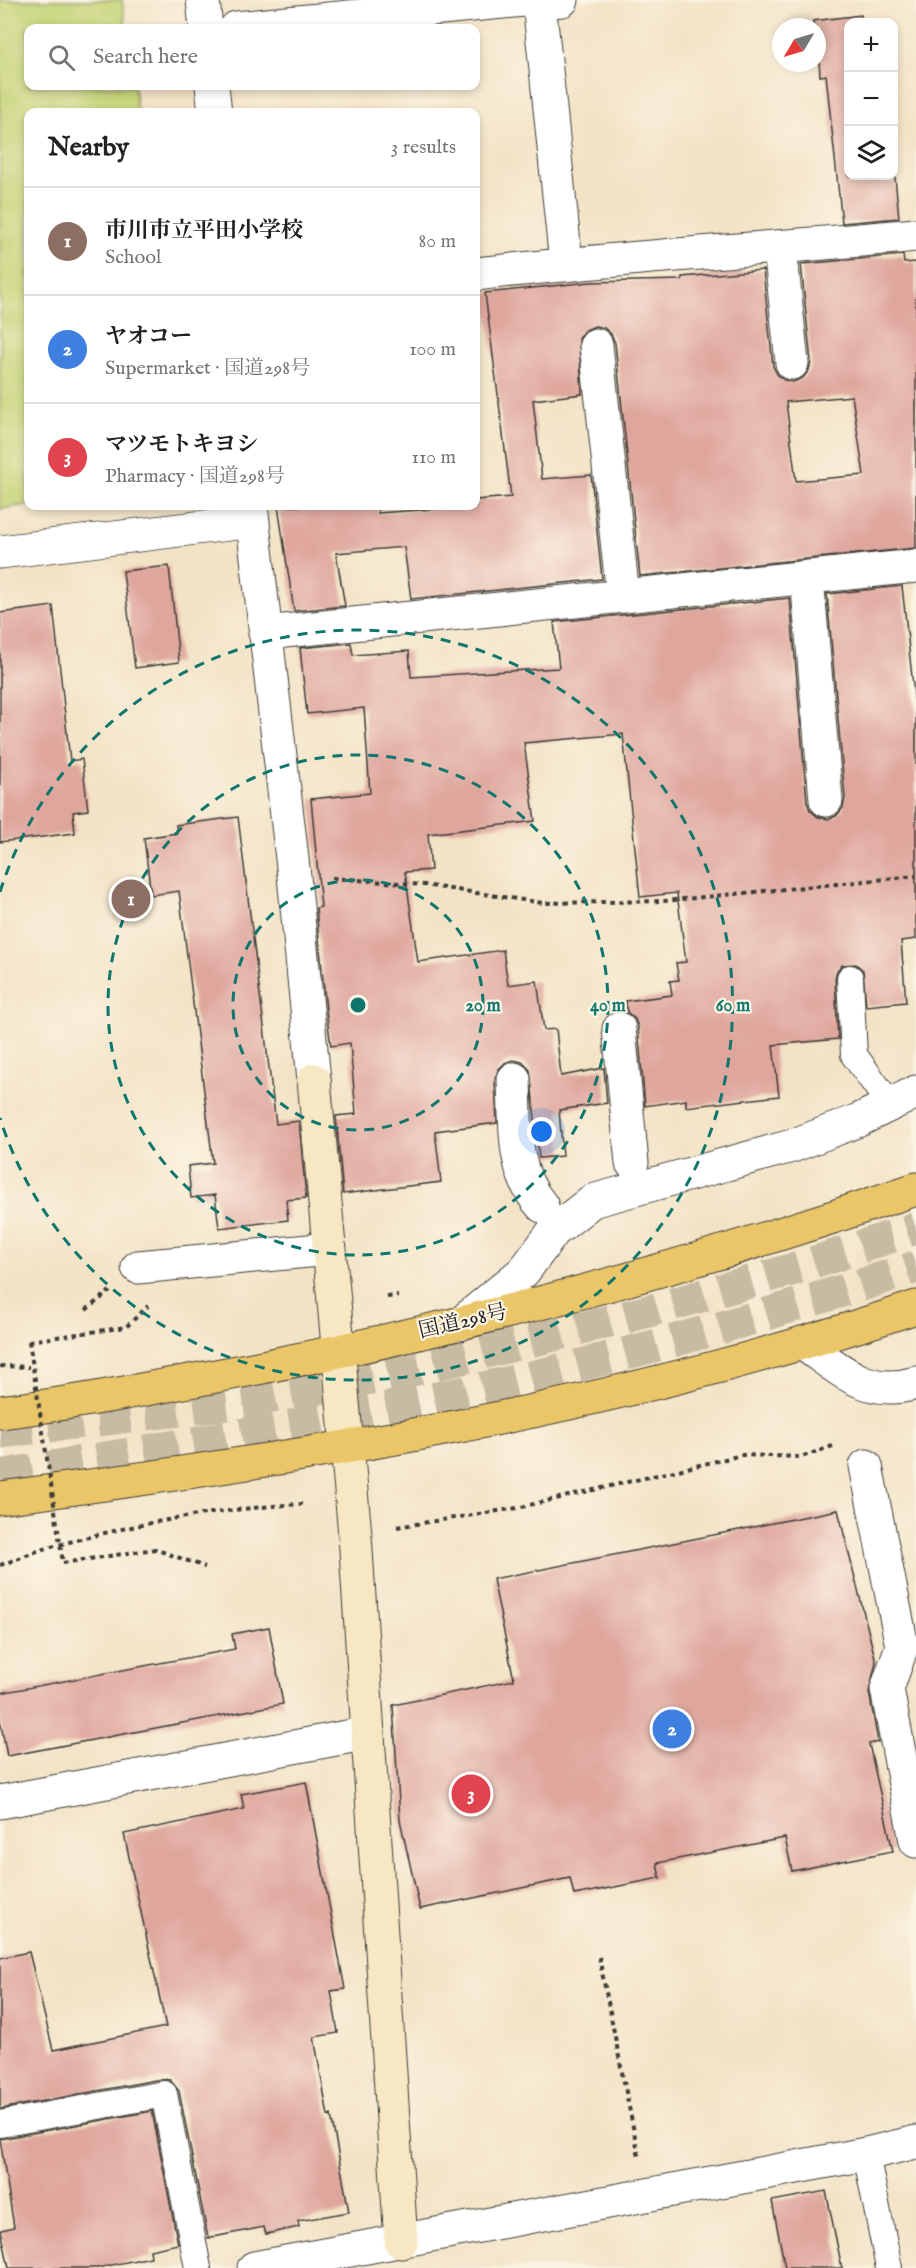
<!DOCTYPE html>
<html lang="en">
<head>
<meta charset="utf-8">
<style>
	:root { --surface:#fff; --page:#f6f6f6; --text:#202124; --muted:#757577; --line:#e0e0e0; --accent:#d1495b }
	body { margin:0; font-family:"IM FELL English","Noto Serif JP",serif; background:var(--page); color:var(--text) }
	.controls { position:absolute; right:18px; top:18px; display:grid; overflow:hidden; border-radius:12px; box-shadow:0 3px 9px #0003 }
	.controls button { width:54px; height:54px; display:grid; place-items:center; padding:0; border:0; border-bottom:2px solid var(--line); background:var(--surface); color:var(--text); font:30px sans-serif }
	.compass { position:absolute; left:772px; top:18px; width:54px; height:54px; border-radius:50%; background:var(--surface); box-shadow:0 3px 9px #0003; rotate:232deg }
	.you { position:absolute; left:542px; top:1132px; width:21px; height:21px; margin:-15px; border:4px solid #fff; border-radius:50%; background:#1a73e8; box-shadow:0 0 0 9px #1a73e833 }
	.badge { display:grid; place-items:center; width:39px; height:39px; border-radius:50%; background:var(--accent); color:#fff; font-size:20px; font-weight:700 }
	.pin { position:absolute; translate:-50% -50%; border:3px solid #fff; box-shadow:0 2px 6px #0006 }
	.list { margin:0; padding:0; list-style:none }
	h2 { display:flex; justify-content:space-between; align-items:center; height:78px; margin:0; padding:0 24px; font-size:26px }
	h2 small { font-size:20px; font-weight:400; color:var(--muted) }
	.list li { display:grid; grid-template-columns:39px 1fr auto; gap:18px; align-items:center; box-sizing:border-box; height:108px; padding:0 24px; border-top:2px solid var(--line) }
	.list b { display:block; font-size:22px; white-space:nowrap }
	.list p { margin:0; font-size:20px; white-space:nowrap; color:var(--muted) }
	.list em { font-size:20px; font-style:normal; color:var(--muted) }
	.icon { flex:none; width:33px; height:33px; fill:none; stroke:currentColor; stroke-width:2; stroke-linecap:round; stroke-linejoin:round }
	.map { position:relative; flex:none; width:916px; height:2268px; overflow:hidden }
	.search { position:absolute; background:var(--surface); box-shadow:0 3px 9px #0003; left:24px; top:24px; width:456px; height:66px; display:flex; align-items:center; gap:15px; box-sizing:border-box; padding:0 21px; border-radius:12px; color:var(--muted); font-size:22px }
	.panel { position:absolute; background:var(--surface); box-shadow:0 3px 9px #0003; left:24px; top:108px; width:456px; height:402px; border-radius:12px }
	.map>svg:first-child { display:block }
</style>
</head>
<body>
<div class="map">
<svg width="916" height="2268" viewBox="0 0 916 2268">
	<rect width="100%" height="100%" fill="#fcf5e5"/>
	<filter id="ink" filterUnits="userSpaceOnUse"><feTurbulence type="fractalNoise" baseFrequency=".0167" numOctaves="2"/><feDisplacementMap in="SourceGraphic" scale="12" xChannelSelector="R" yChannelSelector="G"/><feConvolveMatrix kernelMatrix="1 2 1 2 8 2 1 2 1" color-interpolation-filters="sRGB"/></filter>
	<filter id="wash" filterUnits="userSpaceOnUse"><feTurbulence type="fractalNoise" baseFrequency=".008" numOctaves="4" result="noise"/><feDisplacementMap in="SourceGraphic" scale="24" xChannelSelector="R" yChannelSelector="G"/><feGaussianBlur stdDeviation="1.35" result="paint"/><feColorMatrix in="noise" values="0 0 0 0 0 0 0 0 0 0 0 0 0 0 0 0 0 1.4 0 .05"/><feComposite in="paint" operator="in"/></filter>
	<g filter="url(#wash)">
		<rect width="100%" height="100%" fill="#f3e3c6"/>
		<path fill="#c4d375" stroke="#707848" stroke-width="1.5" d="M 0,0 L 122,0 L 126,28 L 28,28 L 28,86 L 134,86 L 137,112 L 28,112 L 28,505 L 0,509 Z"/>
		<g id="blocks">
			<path fill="#dfa69d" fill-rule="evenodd" d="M 861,15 L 862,22 L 849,22 L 849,176 L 894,176 L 894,167 L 899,218 L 842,223 L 826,75 L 820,76 L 817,27 L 813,27 L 813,21 Z
				M 903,255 L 904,263 L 916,262 L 916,548 L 640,576 L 615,343 L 611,334 L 604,328 L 595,326 L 585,330 L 579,338 L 582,394 L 533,400 L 542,479 L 591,475 L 602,579 L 411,599 L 404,547 L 336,553 L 345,606 L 294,611 L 278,506 L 377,506 L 378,513 L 476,506 L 476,500 L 511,497 L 485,293 L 591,282 L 682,280 L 682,277 L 763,270 L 773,366 L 777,374 L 784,380 L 793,382 L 803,378 L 809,370 L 811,362 L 801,264 ZM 852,396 L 864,475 L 796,481 L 786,402 Z
				M 169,566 L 179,662 L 135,668 L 123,571 Z
				M 902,586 L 916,713 L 916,939 L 901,941 L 906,1002 L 866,1006 L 863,970 L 856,964 L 842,965 L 837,971 L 835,979 L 838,1039 L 773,1045 L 779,1096 L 686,1107 L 686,1100 L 645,1106 L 638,1027 L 635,1019 L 627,1012 L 626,1001 L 672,995 L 670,981 L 679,980 L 676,963 L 686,962 L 677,893 L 640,897 L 623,734 L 524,743 L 535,821 L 428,834 L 431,870 L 405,872 L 418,962 L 503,950 L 508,985 L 537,981 L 544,1030 L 556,1029 L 561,1076 L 604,1068 L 607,1103 L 559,1110 L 563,1156 L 539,1158 L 530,1070 L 522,1062 L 513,1060 L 505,1063 L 498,1070 L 495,1079 L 497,1123 L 435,1131 L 441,1182 L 343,1194 L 336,1116 L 356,1114 L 350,1043 L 331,1046 L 326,1010 L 316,908 L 321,907 L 311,799 L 370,793 L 364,708 L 307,714 L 300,648 L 351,643 L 353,655 L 409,651 L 411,677 L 559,668 L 554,622 L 790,598 L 807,802 L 810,810 L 818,817 L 828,819 L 836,816 L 843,808 L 845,798 L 827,594 Z
				M 53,606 L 70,761 L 82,759 L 88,810 L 73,812 L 75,833 L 0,842 L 0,613 Z
				M 238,817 L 276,1124 L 299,1121 L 306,1198 L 286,1200 L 288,1220 L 219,1228 L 215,1195 L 191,1198 L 188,1166 L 213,1163 L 179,891 L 151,895 L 144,838 L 177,833 L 176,825 Z
				M 838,1510 L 876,1662 L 869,1692 L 878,1742 L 869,1744 L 893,1851 L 792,1871 L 785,1838 L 657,1863 L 660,1878 L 574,1895 L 570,1878 L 420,1909 L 400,1820 L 393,1705 L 514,1680 L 493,1579 Z
				M 269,1627 L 283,1704 L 7,1756 L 0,1720 L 0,1693 L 235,1649 L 232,1634 Z
				M 306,1782 L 345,1989 L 331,1991 L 338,2033 L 314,2037 L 328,2116 L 331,2115 L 349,2212 L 298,2221 L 299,2227 L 266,2234 L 264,2227 L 208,2238 L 179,2091 L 170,2080 L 161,2079 L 0,2109 L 0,1958 L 29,1952 L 53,2050 L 166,2027 L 124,1834 L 244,1809 L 241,1794 Z
				M 152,2111 L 178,2244 L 150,2250 L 151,2257 L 97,2268 L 9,2268 L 1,2230 L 14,2227 L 0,2139 Z
				M 826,2191 L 842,2268 L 785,2268 L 772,2201 Z"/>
		</g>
	</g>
	<g filter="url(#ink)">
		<use href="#blocks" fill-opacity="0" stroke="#3c3a36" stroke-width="1.5"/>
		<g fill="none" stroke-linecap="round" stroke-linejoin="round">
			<path stroke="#c8bba4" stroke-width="33" stroke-dasharray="33 16" stroke-linecap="butt" d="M 0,1432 L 252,1401 L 422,1368 L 649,1311 L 804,1266 L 916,1228
				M 0,1476 C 143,1451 286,1429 428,1400 C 593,1366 756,1320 916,1267"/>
			<g stroke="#3c3a36" stroke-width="28">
				<path id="lane" d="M 850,978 L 854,1055 L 891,1106
					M 0,2124 L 164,2094 L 198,2268
					M 866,2154 L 889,2268"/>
			</g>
			<g stroke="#3c3a36" stroke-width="35">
				<path id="street" d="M 203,0 L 206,28
					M 539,2 L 566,263
					M 236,28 L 524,0 L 539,2 L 562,0
					M 212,86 L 215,112
					M 780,248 L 792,363
					M 476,274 C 622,257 769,249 916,235
					M 596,345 L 623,596
					M 251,506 L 294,876 L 314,1080
					M 0,552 L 253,521
					M 807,577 L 826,800
					M 265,633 L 916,566
					M 619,1029 L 632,1163
					M 514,1079 C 516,1122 511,1172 542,1206
					M 138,1267 L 330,1249
					M 460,1324 L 524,1271 L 554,1231 L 592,1201 L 792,1146 L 859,1120 L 916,1092
					M 802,1343 C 840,1369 867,1398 916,1383
					M 866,1466 L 902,1646 L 887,1689 L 916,1841
					M 0,1802 L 368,1733
					M 254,2268 L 866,2154 L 916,2142"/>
			</g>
			<g stroke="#3c3a36" stroke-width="35">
				<path id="secondary" d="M 314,1080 L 355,1535 L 401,2242"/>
			</g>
			<g stroke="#3c3a36" stroke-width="35">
				<path id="highway" d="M 0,1412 C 71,1404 140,1390 211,1377 C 450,1332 685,1269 916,1189
					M 0,1498 C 310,1458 619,1408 916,1307"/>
			</g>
			<path stroke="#3c3a36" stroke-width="4" stroke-dasharray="4.5 4.5" stroke-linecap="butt" d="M 332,878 L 424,885 L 543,903 L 664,901 L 916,876
				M 387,1297 L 398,1296
				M 86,1310 L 110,1291
				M 29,1341 L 126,1327 L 148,1306
				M 0,1366 L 29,1367
				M 397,1527 L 517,1508 L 742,1455 L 801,1457 L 833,1446
				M 63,1563 L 155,1549 L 205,1567
				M 0,1565 C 16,1560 31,1552 48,1548 C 130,1524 217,1509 302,1504
				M 599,1957 L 639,2157"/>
			<use href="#lane" stroke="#fff" stroke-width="26"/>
			<use href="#street" stroke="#fff" stroke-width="33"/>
			<use href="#secondary" stroke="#f7e8c3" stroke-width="33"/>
			<use href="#highway" stroke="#ebc669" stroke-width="33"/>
			<path stroke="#3c3a36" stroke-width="4" stroke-dasharray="4.5 4.5" stroke-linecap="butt" d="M 29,1341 L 63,1563"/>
		</g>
	</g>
	<g fill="none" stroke="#0f766e" stroke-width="3" stroke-dasharray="10 8">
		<circle cx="358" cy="1005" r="125"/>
		<circle cx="358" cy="1005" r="250"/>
		<path d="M0 892A375 375 0 1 1 0 1118"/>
	</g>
	<g text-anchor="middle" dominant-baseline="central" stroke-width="4.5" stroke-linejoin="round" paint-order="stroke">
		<g font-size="21" fill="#1c1c1c" stroke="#fcf5e5">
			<text transform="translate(463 1322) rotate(-13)">国道298号</text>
		</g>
	</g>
	<circle cx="358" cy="1005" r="9" fill="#0f766e" stroke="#fcf5e5" stroke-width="3"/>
	<g font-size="18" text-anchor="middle" font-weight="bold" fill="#0f766e" stroke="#fcf5e5" stroke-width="4.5" stroke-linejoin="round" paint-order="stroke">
		<text x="483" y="1011">20 m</text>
		<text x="608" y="1011">40 m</text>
		<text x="733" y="1011">60 m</text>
	</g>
</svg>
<div class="controls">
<button>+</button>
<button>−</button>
<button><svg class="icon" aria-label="layers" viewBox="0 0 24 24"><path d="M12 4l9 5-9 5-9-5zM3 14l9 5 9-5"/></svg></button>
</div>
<svg class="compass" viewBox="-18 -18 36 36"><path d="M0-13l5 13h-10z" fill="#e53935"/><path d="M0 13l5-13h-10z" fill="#757577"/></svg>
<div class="you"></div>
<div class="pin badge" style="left:131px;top:899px;background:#8d6e63">1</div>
<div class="pin badge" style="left:672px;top:1729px;background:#3f7fe0">2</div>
<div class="pin badge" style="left:471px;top:1794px;background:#e0444e">3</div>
<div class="search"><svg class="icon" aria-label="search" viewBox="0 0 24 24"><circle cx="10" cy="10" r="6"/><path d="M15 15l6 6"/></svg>Search here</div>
<section class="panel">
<h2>Nearby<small>3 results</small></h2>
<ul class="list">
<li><span class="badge" style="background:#8d6e63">1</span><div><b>市川市立平田小学校</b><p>School</p></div><em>80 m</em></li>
<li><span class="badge" style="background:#3f7fe0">2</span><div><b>ヤオコー</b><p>Supermarket · 国道298号</p></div><em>100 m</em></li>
<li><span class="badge" style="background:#e0444e">3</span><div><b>マツモトキヨシ</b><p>Pharmacy · 国道298号</p></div><em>110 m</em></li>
</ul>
</section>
</div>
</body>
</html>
